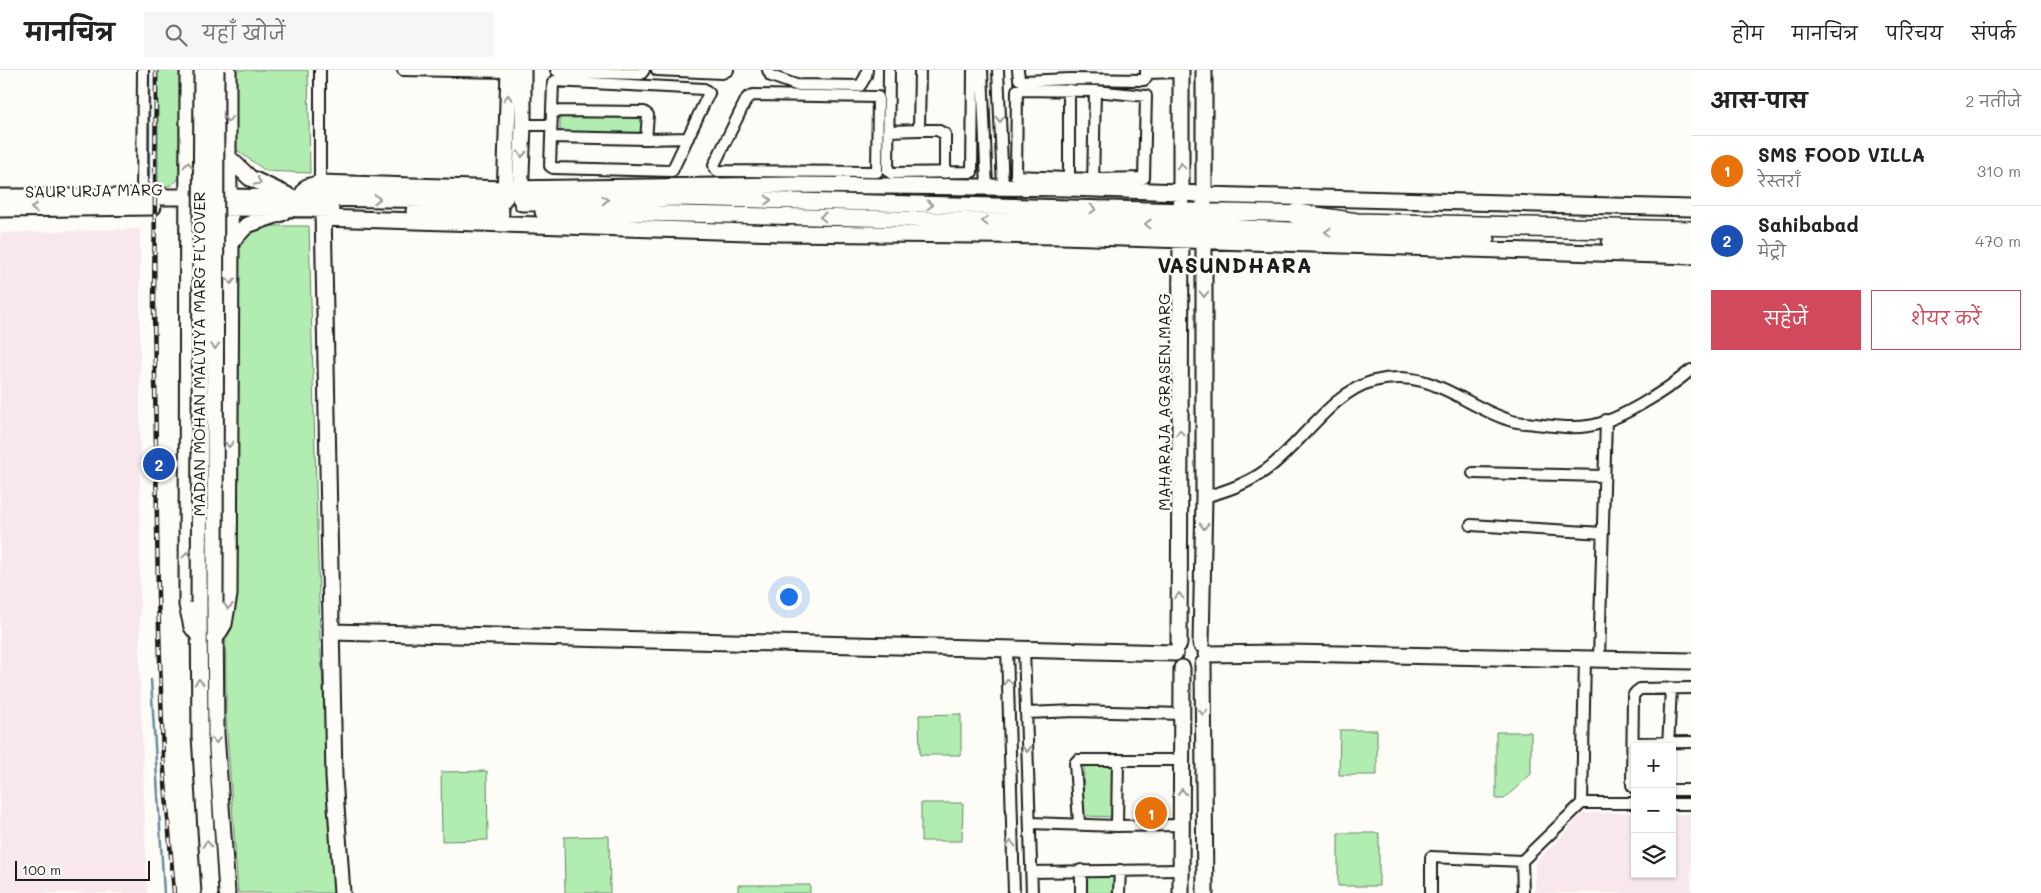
<!DOCTYPE html>
<html lang="hi">
<head>
<meta charset="utf-8">
<style>
	:root { --surface:#fff; --page:#f6f6f6; --text:#222; --muted:#767676; --line:#e0e0e0; --accent:#d1495b }
	body { margin:0; font-family:Mali,"Playpen Sans Deva",sans-serif; background:var(--page); color:var(--text) }
	.controls { position:absolute; right:15px; bottom:15px; display:grid; overflow:hidden; border-radius:0px; box-shadow:0 1px 4px #0004 }
	.controls button { width:45px; height:45px; display:grid; place-items:center; padding:0; border:0; border-bottom:1px solid var(--line); background:var(--surface); color:var(--text); font:25px sans-serif }
	.scale { position:absolute; left:15px; bottom:12px; width:135px; box-sizing:border-box; padding-left:5px; border:2px solid #1c1c1c; border-top:0; font-size:14px; line-height:18px; white-space:nowrap; color:#1c1c1c; -webkit-text-stroke:4px #fdfcf7; paint-order:stroke }
	.you { position:absolute; left:788px; top:526px; width:18px; height:18px; margin:-12px; border:4px solid #fff; border-radius:50%; background:#1a73e8; box-shadow:0 0 0 8px #1a73e833 }
	.badge { display:grid; place-items:center; width:32px; height:32px; border-radius:50%; background:var(--accent); color:#fff; font-size:16px; font-weight:700 }
	.pin { position:absolute; translate:-50% -50%; border:2px solid #fff; box-shadow:0 1px 5px #0006 }
	.list { margin:0; padding:0; list-style:none }
	h2 { display:flex; justify-content:space-between; align-items:center; height:65px; margin:0; padding:0 20px; font-size:21px }
	h2 small { font-size:16px; font-weight:400; color:var(--muted) }
	.list li { display:grid; grid-template-columns:32px 1fr auto; gap:15px; align-items:center; box-sizing:border-box; height:70px; padding:0 20px; border-top:1px solid var(--line) }
	.list b { display:block; font-size:19px; white-space:nowrap }
	.list p { margin:0; font-size:16px; white-space:nowrap; color:var(--muted) }
	.list em { font-size:16px; font-style:normal; color:var(--muted) }
	.actions { display:flex; gap:10px; padding:15px 20px }
	.actions a { flex:1; padding:11px 0; border:1px solid var(--accent); border-radius:0px; text-align:center; font-size:18px; color:var(--accent) }
	.actions .main { background:var(--accent); color:#fff }
	.icon { flex:none; width:28px; height:28px; fill:none; stroke:currentColor; stroke-width:2; stroke-linecap:round; stroke-linejoin:round }
	.map { position:relative; flex:none; width:1691px; height:823px; overflow:hidden }
	header { display:flex; align-items:center; gap:30px; box-sizing:border-box; height:70px; padding:0 25px; background:var(--surface); border-bottom:1px solid var(--line) }
	header strong { font-size:24px }
	nav { display:flex; gap:28px; margin-inline-start:auto; font-size:18px }
	.search { width:350px; height:45px; background:var(--page); display:flex; align-items:center; gap:12px; box-sizing:border-box; padding:0 18px; border-radius:0px; color:var(--muted); font-size:19px }
	main { display:flex }
	aside { flex:1; background:var(--surface) }
	.map>svg:first-child { display:block }
</style>
</head>
<body>
<header>
<strong>मानचित्र</strong>
<div class="search"><svg class="icon" aria-label="search" viewBox="0 0 24 24"><circle cx="10" cy="10" r="6"/><path d="M15 15l6 6"/></svg>यहाँ खोजें</div>
<nav><a>होम</a><a>मानचित्र</a><a>परिचय</a><a>संपर्क</a></nav>
</header>
<main>
<div class="map">
<svg width="1691" height="823" viewBox="0 0 1691 823">
	<rect width="100%" height="100%" fill="#fdfcf7"/>
	<filter id="ink" filterUnits="userSpaceOnUse"><feTurbulence type="fractalNoise" baseFrequency=".02" numOctaves="2"/><feDisplacementMap in="SourceGraphic" scale="10" xChannelSelector="R" yChannelSelector="G"/><feConvolveMatrix kernelMatrix="1 2 1 2 8 2 1 2 1" color-interpolation-filters="sRGB"/></filter>
	<g filter="url(#ink)">
		<path fill="#f8e8ed" d="M 140,159 L 140,598 L 147,823 L 0,823 L 0,163 Z
			M 1584,743 L 1635,743 L 1635,804 L 1672,804 L 1672,744 L 1691,744 L 1691,823 L 1535,823 L 1535,793 Z"/>
		<path fill="#b1ecb1" stroke="#668466" d="M 158,0 L 185,0 L 182,106 L 172,115 L 158,118 Z
			M 223,0 L 308,0 L 310,103 L 266,101 L 235,79 Z
			M 560,44 L 642,46 L 641,65 L 560,63 Z
			M 264,156 L 309,156 L 320,567 L 335,823 L 238,823 L 226,647 L 224,203 C 234,175 233,165 264,156 Z
			M 961,644 L 961,685 L 920,685 L 919,645 Z
			M 1340,660 L 1377,660 L 1377,705 L 1339,705 Z
			M 1496,662 L 1531,662 L 1531,704 L 1504,729 L 1496,729 Z
			M 1084,695 L 1116,696 L 1115,747 L 1083,746 Z
			M 487,701 L 488,770 L 442,771 L 441,702 Z
			M 921,733 L 963,733 L 962,771 L 921,771 Z
			M 1338,763 L 1379,763 L 1379,816 L 1338,816 Z
			M 609,766 L 610,823 L 565,823 L 564,767 Z
			M 1116,800 L 1116,823 L 1086,823 L 1086,801 Z
			M 738,815 L 810,815 L 810,823 L 738,823 Z"/>
		<g fill="none" stroke-linecap="round" stroke-linejoin="round">
			<path stroke="#648c9f" stroke-width="2.5" d="M 149,0 L 149,108
				M 151,610 L 164,823"/>
			<g stroke="#1c1c1c" stroke-width="14">
				<path id="street" d="M 320,0 L 320,113
					M 403,0 L 509,2
					M 556,0 L 559,2 L 641,4 L 644,0
					M 657,0 L 722,3 L 728,0
					M 768,0 L 771,6 L 796,15 L 860,16 L 866,6 L 867,0
					M 889,0 L 888,101 L 891,103 L 972,102 L 973,0
					M 920,0 L 919,60 L 937,60 L 945,64 L 945,103
					M 982,0 L 987,118
					M 998,0 L 1003,118
					M 1018,0 L 1019,9 L 1023,11 L 1070,9 L 1144,10 L 1146,8 L 1146,0
					M 1146,3 L 1181,2
					M 555,11 L 704,19 L 709,23 L 672,101 L 553,98 L 550,96 L 553,13 Z
					M 1017,20 L 1095,21 L 1146,26 L 1144,108 L 1093,109 L 1016,106 Z
					M 753,25 L 878,27 L 877,102 L 718,101 L 715,99 L 714,95 L 747,28 Z
					M 523,55 L 551,55
					M 888,61 L 919,60
					M 551,67 L 646,69 L 648,45 L 644,42 L 552,41
					M 646,69 L 688,68
					M 1069,114 L 1069,20
					M 1093,115 L 1095,21
					M 142,126 L 143,0
					M 1473,403 L 1604,406
					M 1204,427 C 1227,421 1247,414 1266,400 C 1302,374 1331,322 1374,311 C 1431,297 1460,334 1509,350 C 1517,353 1527,353 1535,354 C 1552,356 1572,359 1588,356 C 1618,352 1667,320 1691,300
					M 1471,455 L 1603,463
					M 1007,578 L 1014,823
					M 1024,578 L 1032,823
					M 1599,589 L 1606,350
					M 1026,643 L 1076,641 L 1182,644
					M 1634,673 L 1691,672
					M 1668,677 L 1671,618
					M 1635,719 L 1632,715 L 1633,626 L 1636,622 L 1640,619 L 1691,618
					M 1672,720 L 1691,720
					M 1582,733 L 1585,588
					M 1672,734 L 1691,734
					M 1030,753 L 1117,756 L 1181,755
					M 1079,753 L 1075,693 L 1078,690 L 1182,690
					M 1117,756 L 1118,690
					M 1522,791 L 1523,823
					M 1081,800 L 1081,823
					M 1031,802 L 1181,800
					M 1119,823 L 1120,800
					M 1431,823 L 1431,787 L 1522,791 L 1582,733 L 1635,733"/>
			</g>
			<g stroke="#1c1c1c" stroke-width="19">
				<path id="secondary" d="M 188,0 L 187,535 L 192,557 L 199,566
					M 1181,0 L 1181,130
					M 1204,0 L 1204,133
					M 228,87 L 250,108 L 287,125
					M 0,127 L 196,127
					M 221,127 L 465,130 L 502,132
					M 300,128 L 307,117 L 320,113 L 505,119 L 795,115 L 1068,118 L 1181,122 L 1204,125 L 1691,138
					M 505,128 L 509,0
					M 520,128 L 523,55 L 523,0
					M 522,133 L 678,128 L 1307,144
					M 221,138 L 331,139
					M 0,139 L 153,137
					M 323,139 L 334,707 L 342,823
					M 414,141 L 501,143
					M 543,142 L 640,143 L 1204,156 L 1487,169
					M 323,148 L 780,163 L 1061,166 L 1691,186
					M 231,172 L 247,155 L 282,143
					M 1610,173 L 1691,173
					M 199,533 L 200,666 L 210,823
					M 215,534 L 216,663 L 227,823
					M 331,562 L 1175,583
					M 215,569 L 224,554 L 229,525 L 231,172 L 228,87 L 228,0
					M 1179,574 L 1181,161
					M 1201,574 L 1204,427 L 1204,161
					M 1206,584 L 1288,583 L 1691,591
					M 1203,594 L 1205,823
					M 1181,823 L 1182,598"/>
			</g>
			<g stroke="#1c1c1c" stroke-width="22">
				<path id="highway" d="M 1296,144 L 1357,153 L 1691,161"/>
			</g>
			<use href="#street" stroke="#fdfcf7" stroke-width="10"/>
			<use href="#secondary" stroke="#fdfcf7" stroke-width="15"/>
			<use href="#highway" stroke="#fdfcf7" stroke-width="19"/>
			<g stroke="#1c1c1c" stroke-width="4.5">
				<path id="rail" d="M 156,0 L 154,235 L 158,525 L 163,688 L 174,823"/>
			</g>
			<use href="#rail" stroke="#fdfcf7" stroke-width="2.5" stroke-dasharray="8" stroke-linecap="butt"/>
			<g stroke="#1c1c1c" stroke-width="19" stroke-linecap="butt">
				<path id="secondary-bridge" d="M 199,533 L 202,0
					M 215,534 L 216,0"/>
			</g>
			<use href="#secondary-bridge" stroke="#fdfcf7" stroke-width="15"/>
		</g>
		<defs><path id="oneway-chevron" d="M-2-3.5L2.5 0L-2 3.5" fill="none" stroke-width="1.6" stroke-linecap="round" stroke-linejoin="round" transform="scale(1.25)"/></defs>
		<g stroke="#989794">
			<use href="#oneway-chevron" transform="translate(508 28) rotate(-88)"/>
			<use href="#oneway-chevron" transform="translate(228 49) rotate(90)"/>
			<use href="#oneway-chevron" transform="translate(1000 49) rotate(88)"/>
			<use href="#oneway-chevron" transform="translate(522 84) rotate(93)"/>
			<use href="#oneway-chevron" transform="translate(188 95) rotate(-90)"/>
			<use href="#oneway-chevron" transform="translate(1181 96) rotate(-90)"/>
			<use href="#oneway-chevron" transform="translate(258 112) rotate(26)"/>
			<use href="#oneway-chevron" transform="translate(377 129) rotate(1)"/>
			<use href="#oneway-chevron" transform="translate(605 130) rotate(-2)"/>
			<use href="#oneway-chevron" transform="translate(768 130) rotate(2)"/>
			<use href="#oneway-chevron" transform="translate(930 135) rotate(2)"/>
			<use href="#oneway-chevron" transform="translate(34 138) rotate(179)"/>
			<use href="#oneway-chevron" transform="translate(1093 139) rotate(2)"/>
			<use href="#oneway-chevron" transform="translate(823 147) rotate(-179)"/>
			<use href="#oneway-chevron" transform="translate(985 151) rotate(-179)"/>
			<use href="#oneway-chevron" transform="translate(1148 154) rotate(-179)"/>
			<use href="#oneway-chevron" transform="translate(1328 162) rotate(-177)"/>
			<use href="#oneway-chevron" transform="translate(231 211) rotate(91)"/>
			<use href="#oneway-chevron" transform="translate(1204 224) rotate(90)"/>
			<use href="#oneway-chevron" transform="translate(215 276) rotate(90)"/>
			<use href="#oneway-chevron" transform="translate(1180 363) rotate(-90)"/>
			<use href="#oneway-chevron" transform="translate(229 374) rotate(90)"/>
			<use href="#oneway-chevron" transform="translate(1204 456) rotate(91)"/>
			<use href="#oneway-chevron" transform="translate(187 485) rotate(-90)"/>
			<use href="#oneway-chevron" transform="translate(1179 526) rotate(-90)"/>
			<use href="#oneway-chevron" transform="translate(228 536) rotate(97)"/>
			<use href="#oneway-chevron" transform="translate(199 612) rotate(-91)"/>
			<use href="#oneway-chevron" transform="translate(1008 612) rotate(-92)"/>
			<use href="#oneway-chevron" transform="translate(1203 642) rotate(90)"/>
			<use href="#oneway-chevron" transform="translate(216 670) rotate(87)"/>
			<use href="#oneway-chevron" transform="translate(1027 679) rotate(88)"/>
			<use href="#oneway-chevron" transform="translate(1182 722) rotate(-90)"/>
			<use href="#oneway-chevron" transform="translate(207 774) rotate(-94)"/>
			<use href="#oneway-chevron" transform="translate(1011 774) rotate(-91)"/>
		</g>
	</g>
	<g text-anchor="middle" dominant-baseline="central" stroke-width="5" stroke-linejoin="round" paint-order="stroke">
		<g font-size="16" fill="#1c1c1c" stroke="#fdfcf7">
			<text transform="translate(94 120) rotate(-1)">SAUR URJA MARG</text>
			<text transform="translate(198 284) rotate(-90)">MADAN MOHAN MALVIYA MARG FLYOVER</text>
			<text transform="translate(1163 332) rotate(-90)">MAHARAJA AGRASEN MARG</text>
		</g>
		<g font-size="21" font-weight="bold" letter-spacing="1" fill="#1c1c1c" stroke="#fdfcf7">
			<text x="1235" y="194">VASUNDHARA</text>
		</g>
	</g>
</svg>
<div class="controls">
<button>+</button>
<button>−</button>
<button><svg class="icon" aria-label="layers" viewBox="0 0 24 24"><path d="M12 4l9 5-9 5-9-5zM3 14l9 5 9-5"/></svg></button>
</div>
<div class="scale">100 m</div>
<div class="you"></div>
<div class="pin badge" style="left:1151px;top:743px;background:#e8710a">1</div>
<div class="pin badge" style="left:159px;top:394px;background:#1a4fb4">2</div>
</div>
<aside>
<h2>आस-पास<small>2 नतीजे</small></h2>
<ul class="list">
<li><span class="badge" style="background:#e8710a">1</span><div><b>SMS FOOD VILLA</b><p>रेस्तराँ</p></div><em>310 m</em></li>
<li><span class="badge" style="background:#1a4fb4">2</span><div><b>Sahibabad</b><p>मेट्रो</p></div><em>470 m</em></li>
</ul>
<div class="actions"><a class="main">सहेजें</a><a>शेयर करें</a></div>
</aside>
</main>
</body>
</html>
